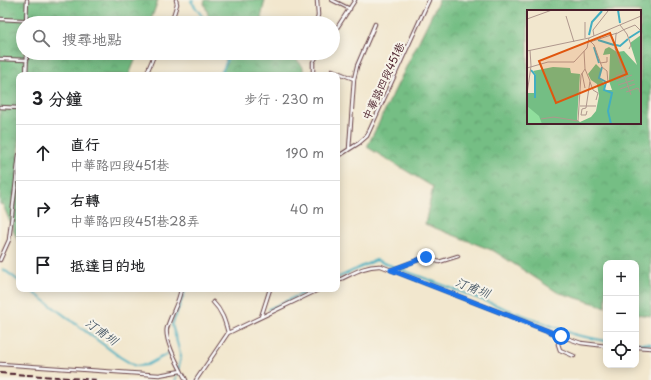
<!DOCTYPE html>
<html lang="zh-TW">
<head>
<meta charset="utf-8">
<style>
	:root { --surface:#fff; --page:#f2f2f2; --text:#202124; --muted:#757577; --line:#e0e0e0 }
	body { margin:0; font-family:"Playpen Sans","LXGW WenKai TC",sans-serif; background:var(--page); color:var(--text) }
	.controls { position:absolute; right:12px; bottom:12px; display:grid; overflow:hidden; border-radius:8px; box-shadow:0 2px 10px #0003 }
	.controls button { width:36px; height:36px; display:grid; place-items:center; padding:0; border:0; border-bottom:1px solid var(--line); background:var(--surface); color:var(--text); font:20px sans-serif }
	.stop { position:absolute; width:12px; height:12px; margin:-9px; border:3px solid #1a73e8; border-radius:50%; background:#fff }
	.stop.end { background:#1a73e8; border-color:#fff; box-shadow:0 1px 4px #0008 }
	.list { margin:0; padding:0; list-style:none }
	h2 { display:flex; justify-content:space-between; align-items:center; height:52px; margin:0; padding:0 16px; font-size:17px }
	h2 small { font-size:13px; font-weight:400; color:var(--muted) }
	.list li { display:grid; grid-template-columns:26px 1fr auto; gap:12px; align-items:center; box-sizing:border-box; height:56px; padding:0 16px; border-top:1px solid var(--line) }
	.list b { display:block; font-size:15px; white-space:nowrap }
	.list p { margin:0; font-size:13px; white-space:nowrap; color:var(--muted) }
	.list em { font-size:13px; font-style:normal; color:var(--muted) }
	.icon { flex:none; width:22px; height:22px; fill:none; stroke:currentColor; stroke-width:2; stroke-linecap:round; stroke-linejoin:round }
	.map { position:relative; flex:none; width:651px; height:380px; overflow:hidden }
	.search { position:absolute; background:var(--surface); box-shadow:0 2px 10px #0003; left:16px; top:16px; width:324px; height:44px; display:flex; align-items:center; gap:10px; box-sizing:border-box; padding:0 14px; border-radius:22px; color:var(--muted); font-size:15px }
	.panel { position:absolute; background:var(--surface); box-shadow:0 2px 10px #0003; left:16px; top:72px; width:324px; height:220px; border-radius:8px }
	.map>svg:first-child { display:block }
</style>
</head>
<body>
<div class="map">
<svg width="651" height="380" viewBox="0 0 651 380">
	<defs>
		<pattern id="forest-crowns" width="20" height="18" patternUnits="userSpaceOnUse"><rect width="20" height="18" fill="#74be84"/><path d="M2 6a3 3 0 1 1 6 0M12 15a3 3 0 1 1 6 0" fill="none" stroke="#619a6c"/></pattern>
	</defs>
	<rect width="100%" height="100%" fill="#f7f3e8"/>
	<filter id="ink" filterUnits="userSpaceOnUse"><feTurbulence type="fractalNoise" baseFrequency=".025" numOctaves="2"/><feDisplacementMap in="SourceGraphic" scale="8" xChannelSelector="R" yChannelSelector="G"/><feConvolveMatrix kernelMatrix="1 2 1 2 8 2 1 2 1" color-interpolation-filters="sRGB"/></filter>
	<filter id="wash" filterUnits="userSpaceOnUse"><feTurbulence type="fractalNoise" baseFrequency=".012" numOctaves="4" result="noise"/><feDisplacementMap in="SourceGraphic" scale="16" xChannelSelector="R" yChannelSelector="G"/><feGaussianBlur stdDeviation="0.9" result="paint"/><feColorMatrix in="noise" values="0 0 0 0 0 0 0 0 0 0 0 0 0 0 0 0 0 1.4 0 .05"/><feComposite in="paint" operator="in"/></filter>
	<g filter="url(#wash)">
		<rect width="100%" height="100%" fill="#f2e7ce"/>
		<path fill="url(#forest-crowns)" stroke="#5f6e58" fill-rule="evenodd" d="M 0,0 L 158,0 L 150,23 L 23,23 L 23,53 L 138,53 L 129,75 L 19,75 L 19,244 L 3,205 L 0,204 Z
			M 205,0 L 265,0 L 261,18 L 265,23 L 211,23 L 204,3 Z
			M 439,0 L 651,0 L 651,316 L 636,314 L 636,263 L 606,263 L 606,307 L 557,292 L 494,251 L 425,224 L 433,187 L 367,147 ZM 528,11 L 640,11 L 640,123 L 528,123 Z
			M 223,53 L 291,53 L 303,67 L 303,75 L 218,75 L 227,64 Z"/>
		<g fill="none" stroke-linecap="round" stroke-linejoin="round">
			<path stroke="#42aec1" stroke-width="2" d="M 193,0 L 191,1 L 207,23
				M 217,75 L 223,70 L 229,54 L 228,53
				M 3,269 L 19,281
				M 337,278 L 376,260 L 576,335 L 606,341
				M 29,289 L 120,357 L 135,366 L 147,365 L 169,353
				M 269,309 L 312,289
				M 636,343 L 651,344
				M 175,380 L 177,375 L 181,356 L 172,325 L 186,289"/>
		</g>
	</g>
	<g filter="url(#ink)">
		<g fill="none" stroke-linecap="round" stroke-linejoin="round">
			<g stroke="#633d43" stroke-width="4.5">
				<path id="service" d="M 332,0 L 350,9
					M 0,19 L 78,23
					M 26,23 L 27,0
					M 171,23 L 177,4 L 176,0
					M 316,23 L 318,15 L 317,0
					M 333,34 L 355,0
					M 0,59 L 27,60
					M 332,70 L 354,79
					M 26,75 L 27,53
					M 146,75 L 155,53
					M 313,75 L 313,62 L 319,53
					M 0,107 L 19,108
					M 349,149 L 354,79 L 357,66 L 375,24
					M 337,157 L 359,143 L 367,136 L 429,0
					M 0,260 L 9,240 L 19,155
					M 391,270 L 426,257 L 439,262 L 458,256
					M 337,281 C 352,274 365,265 381,266 L 561,336 L 581,343 L 606,346
					M 181,289 C 179,303 171,314 167,328 C 164,341 180,368 186,380
					M 213,302 C 222,311 225,321 228,333
					M 261,317 L 270,289
					M 561,336 L 558,344 L 560,350 L 574,356
					M 636,347 L 651,348
					M 0,364 L 159,375 L 181,371
					M 196,380 L 228,333 L 320,289"/>
			</g>
			<use href="#service" stroke="#fff" stroke-width="2.5"/>
			<path stroke="#4a1f2b" stroke-width="2" stroke-dasharray="6 3" stroke-linecap="butt" d="M 0,373 L 98,380"/>
		</g>
	</g>
	<g fill="none" stroke-linecap="round" stroke-linejoin="round" filter="url(#ink)">
		<path stroke="#1a73e8" stroke-width="5" d="M 426,257 L 391,270 L 561,336"/>
	</g>
	<g text-anchor="middle" dominant-baseline="central" stroke-width="4" stroke-linejoin="round" paint-order="stroke">
		<g font-size="11" fill="#4a1f2b" stroke="#f7f3e8">
			<text transform="translate(383 81) rotate(-65)">中華路四段451巷</text>
		</g>
		<g font-size="12" font-style="italic" fill="#475867" stroke="#f7f3e8">
			<text transform="translate(473 287) rotate(21)">汀甫圳</text>
			<text transform="translate(102 331) rotate(36)">汀甫圳</text>
		</g>
	</g>
	<g transform="translate(527 10)">
		<rect width="114" height="114" fill="#f2e7ce"/>
		<path d="M 114,25 L 114,114 L 0,114 L 0,80 L 0,83 L 7,83 L 9,65 L 6,61 L 26,57 L 43,58 L 44,63 L 53,64 L 50,110 L 53,112 L 64,107 L 69,101 L 72,86 L 70,74 L 64,70 L 61,64 L 69,54 L 74,59 L 72,67 L 77,73 L 77,80 L 85,80 L 82,71 L 83,44 L 76,45 L 78,39 L 82,37 L 90,42 L 97,41 L 110,55 L 103,33 Z" fill="#74be84"/>
		<path d="M 0,96 L 12,106 L 15,114 L 0,114 Z" fill="#90df9d"/>
		<path fill="none" stroke="#42aec1" stroke-width="2" d="M 91,0 L 93,13M 62,25 L 65,12 L 75,1M 102,28 L 113,21M 71,30 L 87,35M 89,35 L 93,36 L 101,29M 67,37 L 72,53M 75,57 L 72,68 L 79,72 L 77,80 L 85,83 L 81,101 L 84,114M 4,60 L 8,65 L 8,88"/>
		<path fill="none" stroke="#af978d" stroke-width="1" d="M 39,6 L 47,32M 0,9 L 25,0M 58,12 L 58,28M 93,15 L 100,24 L 104,35 L 102,39M 96,20 L 89,24 L 88,38 L 104,85M 96,20 L 108,15 L 114,21M 67,26 L 66,20 L 81,1M 62,30 L 67,35 L 75,57 L 80,61 L 81,73M 63,32 L 90,23M 0,41 L 62,28 L 114,6M 57,41 L 58,59 L 63,71 L 59,98 L 55,99 L 54,105 L 59,105 L 60,101M 73,53 L 80,52 L 80,47M 0,58 L 21,52 L 47,52 L 60,38 L 62,28M 55,63 L 58,78M 89,66 L 103,61M 89,71 L 105,65M 63,72 L 66,80 L 71,83 L 69,90M 91,75 L 107,70M 93,79 L 108,74M 99,82 L 111,78 L 114,84M 0,84 L 4,56 L 3,40M 53,96 L 69,96M 14,109 L 27,107 L 51,111 L 54,65 L 58,59"/>
		<path fill="#e0560e" fill-opacity="0.15" stroke="#e0560e" stroke-width="2" d="M 83,23 L 100,64 L 29,93 L 12,51 Z"/>
		<rect width="114" height="114" fill="none" stroke="#4a1f2b" stroke-width="2"/>
	</g>
</svg>
<div class="controls">
<button>+</button>
<button>−</button>
<button><svg class="icon" aria-label="locate" viewBox="0 0 24 24"><circle cx="12" cy="12" r="6"/><path d="M12 2v4M12 18v4M2 12h4M18 12h4"/></svg></button>
</div>
<div class="stop" style="left:561px;top:336px"></div>
<div class="stop end" style="left:426px;top:257px"></div>
<div class="search"><svg class="icon" aria-label="search" viewBox="0 0 24 24"><circle cx="10" cy="10" r="6"/><path d="M15 15l6 6"/></svg>搜尋地點</div>
<section class="panel">
<h2>3 分鐘<small>步行 · 230 m</small></h2>
<ul class="list">
<li><svg class="icon" aria-label="ahead" viewBox="0 0 24 24"><path d="M12 20V5M6 11l6-6 6 6"/></svg><div><b>直行</b><p>中華路四段451巷</p></div><em>190 m</em></li>
<li><svg class="icon" aria-label="right" viewBox="0 0 24 24"><path d="M7 20v-9h11M14 6l5 5-5 5"/></svg><div><b>右轉</b><p>中華路四段451巷28弄</p></div><em>40 m</em></li>
<li><svg class="icon" aria-label="arrive" viewBox="0 0 24 24"><path d="M6 21V4h12l-3 4 3 4H6"/></svg><div><b>抵達目的地</b></div></li>
</ul>
</section>
</div>
</body>
</html>
